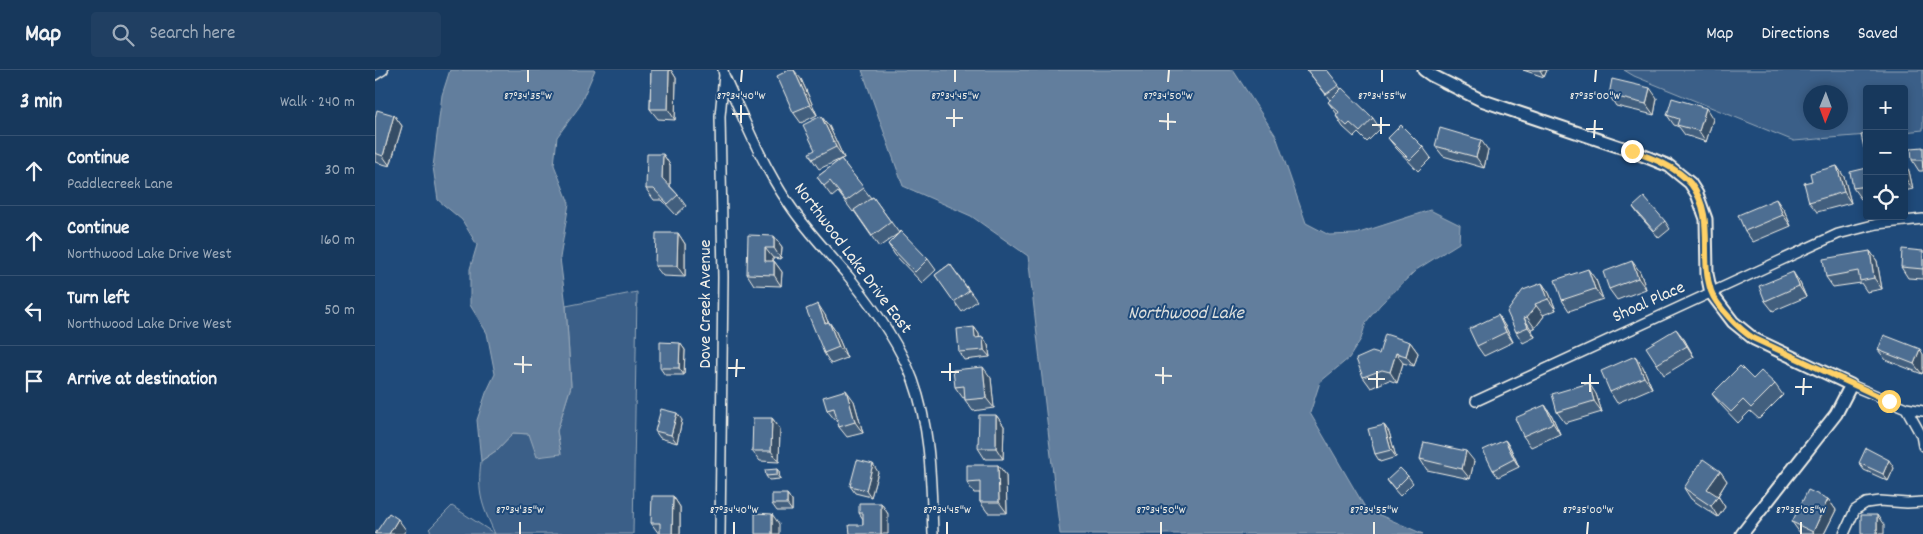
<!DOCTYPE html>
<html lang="en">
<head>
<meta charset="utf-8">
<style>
	:root { --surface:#17385c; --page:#203f62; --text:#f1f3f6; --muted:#9eacbb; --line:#365272 }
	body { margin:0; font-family:Dekko,sans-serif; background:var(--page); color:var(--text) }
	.controls { position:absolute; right:15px; top:15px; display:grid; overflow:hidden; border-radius:5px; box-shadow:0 2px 8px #0003 }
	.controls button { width:45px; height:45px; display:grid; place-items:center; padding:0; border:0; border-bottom:1px solid var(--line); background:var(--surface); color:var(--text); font:25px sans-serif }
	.compass { position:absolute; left:1428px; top:15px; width:45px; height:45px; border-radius:50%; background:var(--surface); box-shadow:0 2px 8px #0003; rotate:181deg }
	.stop { position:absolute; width:15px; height:15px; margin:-11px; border:4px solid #ffd166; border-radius:50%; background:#fff }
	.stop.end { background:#ffd166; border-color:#fff; box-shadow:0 1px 5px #0008 }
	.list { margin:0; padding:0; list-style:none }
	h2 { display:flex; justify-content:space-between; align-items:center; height:65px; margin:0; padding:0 20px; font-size:21px }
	h2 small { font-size:16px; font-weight:400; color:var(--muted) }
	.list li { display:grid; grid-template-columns:32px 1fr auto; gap:15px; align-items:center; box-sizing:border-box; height:70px; padding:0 20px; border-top:1px solid var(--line) }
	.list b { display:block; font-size:19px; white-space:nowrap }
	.list p { margin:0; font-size:16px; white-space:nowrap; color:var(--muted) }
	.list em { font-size:16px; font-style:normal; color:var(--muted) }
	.icon { flex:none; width:28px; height:28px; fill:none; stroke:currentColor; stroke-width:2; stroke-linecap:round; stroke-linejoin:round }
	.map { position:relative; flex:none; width:1548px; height:464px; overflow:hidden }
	header { display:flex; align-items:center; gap:30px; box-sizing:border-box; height:70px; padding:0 25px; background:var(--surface); border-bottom:1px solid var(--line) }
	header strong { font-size:24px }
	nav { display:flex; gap:28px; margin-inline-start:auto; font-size:18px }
	.search { width:350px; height:45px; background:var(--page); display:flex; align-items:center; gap:12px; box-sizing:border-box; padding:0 18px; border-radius:5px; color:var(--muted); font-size:19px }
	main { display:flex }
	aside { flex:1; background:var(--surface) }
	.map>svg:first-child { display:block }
</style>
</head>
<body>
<header>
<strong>Map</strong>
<div class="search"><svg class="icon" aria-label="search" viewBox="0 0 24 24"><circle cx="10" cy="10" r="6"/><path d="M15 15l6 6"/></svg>Search here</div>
<nav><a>Map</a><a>Directions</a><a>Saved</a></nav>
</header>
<main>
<aside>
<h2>3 min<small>Walk · 240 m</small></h2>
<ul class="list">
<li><svg class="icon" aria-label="ahead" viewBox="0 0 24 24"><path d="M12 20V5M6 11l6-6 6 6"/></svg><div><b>Continue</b><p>Paddlecreek Lane</p></div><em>30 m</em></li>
<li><svg class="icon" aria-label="ahead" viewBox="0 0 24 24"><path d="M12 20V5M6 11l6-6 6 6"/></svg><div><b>Continue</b><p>Northwood Lake Drive West</p></div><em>160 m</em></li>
<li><svg class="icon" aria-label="left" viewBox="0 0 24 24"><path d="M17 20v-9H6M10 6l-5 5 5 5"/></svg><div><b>Turn left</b><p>Northwood Lake Drive West</p></div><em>50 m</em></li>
<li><svg class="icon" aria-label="arrive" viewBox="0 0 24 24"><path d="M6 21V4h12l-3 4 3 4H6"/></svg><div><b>Arrive at destination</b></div></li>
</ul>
</aside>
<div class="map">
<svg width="1548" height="464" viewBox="0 0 1548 464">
	<rect width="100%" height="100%" fill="#1f4a7a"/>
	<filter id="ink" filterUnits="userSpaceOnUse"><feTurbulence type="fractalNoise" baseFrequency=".02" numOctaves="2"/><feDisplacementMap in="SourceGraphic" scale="10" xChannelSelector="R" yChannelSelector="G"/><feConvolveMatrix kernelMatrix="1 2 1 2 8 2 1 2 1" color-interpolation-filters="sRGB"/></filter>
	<g filter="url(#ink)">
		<path fill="#3a5f88" stroke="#97a8b8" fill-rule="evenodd" d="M 1249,0 L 1548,0 L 1548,60 L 1529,62 L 1529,19 L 1492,19 L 1492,65 L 1419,71 L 1259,6 ZM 1436,22 L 1466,22 L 1466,52 L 1436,52 Z
			M 262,222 L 258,464 L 120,464 C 107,435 102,424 106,391 L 122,380 L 138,363 L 154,364 L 186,384 L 182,361 L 196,316 L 191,236 Z
			M 77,436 L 120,464 L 58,464 L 54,459 Z"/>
		<path fill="#627e9d" stroke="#9cacbb" d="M 75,0 L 220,0 L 204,37 L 182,67 L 179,95 L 194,133 L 185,188 L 191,236 L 196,316 L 182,361 L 186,384 L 162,387 L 154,364 L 138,363 L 122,380 L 106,391 L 102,350 L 111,323 L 120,304 L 112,263 L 95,235 L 95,199 L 102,175 L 87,150 L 63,130 L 58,97 L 67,25 Z
			M 487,0 L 858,0 L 901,66 L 931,153 L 954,165 L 981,164 L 1055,140 L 1085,155 L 1084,173 L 1041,200 L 1005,235 L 991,252 L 986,269 L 974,288 L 945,312 L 935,343 L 991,439 L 1048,464 L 685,464 L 653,186 L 596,146 L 528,116 Z"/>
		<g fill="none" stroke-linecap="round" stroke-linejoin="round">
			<g stroke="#f4f1e8" stroke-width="12">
				<path id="minor" d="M 348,0 L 349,5 C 369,49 387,95 414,134 C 432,161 454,183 474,207 C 499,238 524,273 538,310 C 556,360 556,412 558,464
					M 0,5 L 8,0
					M 1476,315 L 1531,338 L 1548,341
					M 1101,331 L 1463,164 L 1502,154 L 1548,149
					M 1531,338 L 1546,365 L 1548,376
					M 345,464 L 348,207 L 345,46 L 349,5
					M 1469,464 L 1480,440 L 1491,433 L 1505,431 L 1532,433 L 1548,432"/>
			</g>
			<g stroke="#f4f1e8" stroke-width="15">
				<path id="tertiary" d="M 1049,0 L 1056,5 L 1106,30 L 1257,81 L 1294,96 L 1315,113 L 1322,124 L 1331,149 L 1332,204 L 1336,223 L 1358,252 L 1379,269 L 1476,315 L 1461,344 L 1367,464"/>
			</g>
			<use href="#minor" stroke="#1f4a7a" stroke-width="9"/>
			<use href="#tertiary" stroke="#1f4a7a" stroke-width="11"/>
		</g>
		<path fill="#425f7e" stroke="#f4f1e8" d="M 276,0 L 296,0 L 301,8 L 300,50 L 283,49 L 275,39 Z
			M 932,0 L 952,0 L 966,19 L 998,48 L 1005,59 L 992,72 L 983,63 L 979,67 L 968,57 L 961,46 L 962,44 L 953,32 L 955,30 Z
			M 1148,0 L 1172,0 L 1169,7 Z
			M 426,9 L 442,45 L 426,53 L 418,42 Z
			M 1234,25 L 1282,28 L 1279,45 L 1241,36 Z
			M 19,45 L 27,56 L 15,96 L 0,92 L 0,48 Z
			M 1292,45 L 1338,49 L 1331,72 L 1310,65 L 1304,57 L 1299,55 Z
			M 446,46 L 454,56 L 469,88 L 466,89 L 496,128 L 498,127 L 524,163 L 504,177 L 479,141 L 478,142 L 463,122 L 457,127 L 442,107 L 466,89 L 444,99 L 437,89 L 440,80 Z
			M 1013,68 L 1048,77 L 1056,88 L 1043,101 L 1021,78 Z
			M 1060,76 L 1113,80 L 1109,98 L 1068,86 Z
			M 1548,77 L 1548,101 L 1544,101 L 1537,90 Z
			M 288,84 L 295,95 L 295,116 L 303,125 L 311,136 L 301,145 L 287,130 L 279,130 L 271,119 Z
			M 1492,88 L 1492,128 L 1486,129 L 1478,118 L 1492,98 Z
			M 1529,94 L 1534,101 L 1538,119 L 1529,121 Z
			M 1462,96 L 1469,107 L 1476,133 L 1442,142 L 1434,132 L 1437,111 Z
			M 1258,137 L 1290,151 L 1295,159 L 1284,168 L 1263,144 Z
			M 1409,140 L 1416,156 L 1378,172 L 1370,161 Z
			M 303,163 L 310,174 L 310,207 L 288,206 L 280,196 Z
			M 399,166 L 407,177 L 406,189 L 398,188 L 398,191 L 399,191 L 407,202 L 406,216 L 379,215 L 372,204 Z
			M 513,174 L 553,189 L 561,200 L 547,213 L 520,185 Z
			M 1495,181 L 1502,191 L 1507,219 L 1492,222 L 1486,213 L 1458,217 L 1451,207 Z
			M 1548,181 L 1548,209 L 1533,208 L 1526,197 Z
			M 575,194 L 602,231 L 587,242 L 560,205 Z
			M 1265,202 L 1271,219 L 1242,230 L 1234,219 Z
			M 1221,210 L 1228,229 L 1194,241 L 1187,230 Z
			M 1167,213 L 1174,223 L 1181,240 L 1168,245 L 1169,246 L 1160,258 L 1156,259 L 1160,267 L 1148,273 L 1141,262 Z
			M 1425,213 L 1431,227 L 1398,241 L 1390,231 Z
			M 450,245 L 453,252 L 454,252 L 461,262 L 472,288 L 456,294 L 449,283 Z
			M 1130,256 L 1138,272 L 1109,286 L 1102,276 Z
			M 599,257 L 604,264 L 604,268 L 608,267 L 613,275 L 615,287 L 589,290 L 584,282 Z
			M 1309,269 L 1319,287 L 1289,305 L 1282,294 Z
			M 1035,272 L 1043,283 L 1039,296 L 1028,293 L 1022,313 L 1014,310 L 996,318 L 988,307 L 1004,284 Z
			M 305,273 L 310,280 L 309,305 L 290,305 L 285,298 Z
			M 1503,280 L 1548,284 L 1548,301 L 1547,304 L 1511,290 Z
			M 1260,286 L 1268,297 L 1277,318 L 1242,333 L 1235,322 Z
			M 616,308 L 619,338 L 598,341 L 590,330 L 590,327 L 588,328 L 580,317 Z
			M 1378,309 L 1400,314 L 1408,325 L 1384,349 L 1375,341 L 1363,353 L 1345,334 L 1337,324 Z
			M 1221,324 L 1227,342 L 1190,353 L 1182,342 Z
			M 479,331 L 488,363 L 472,367 L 464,357 L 462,350 L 460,350 L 452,340 Z
			M 1170,335 L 1177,346 L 1185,364 L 1156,377 L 1148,366 Z
			M 621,345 L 629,356 L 628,389 L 610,389 L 603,378 Z
			M 397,348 L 405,359 L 404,392 L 385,391 L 377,381 Z
			M 307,350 L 302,373 L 285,368 L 280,361 Z
			M 1009,355 L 1014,362 L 1021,387 L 1005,392 L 1000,384 Z
			M 1130,370 L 1135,377 L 1144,397 L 1123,407 L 1118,400 Z
			M 1045,389 L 1099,391 L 1095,409 L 1052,400 Z
			M 1484,393 L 1519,398 L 1513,411 L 1489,400 Z
			M 623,395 L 631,405 L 632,443 L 613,443 L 605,432 L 605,423 L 599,423 L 592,413 Z
			M 402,399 L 404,402 L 405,409 L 394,410 L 391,406 Z
			M 1345,401 L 1352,411 L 1343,426 L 1350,437 L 1343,447 L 1316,429 L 1309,418 Z
			M 503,402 L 496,427 L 480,423 L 475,416 Z
			M 1033,406 L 1038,413 L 1025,426 L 1017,417 L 1012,410 Z
			M 412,424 L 417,431 L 417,441 L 402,441 L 397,434 Z
			M 298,426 L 305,437 L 305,464 L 284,464 L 276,453 Z
			M 1453,429 L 1461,440 L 1449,464 L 1426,464 L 1425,463 L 1417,452 Z
			M 506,433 L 513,444 L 488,455 L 488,449 L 484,443 Z"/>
		<path fill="#364d66" stroke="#f4f1e8" d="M 294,0 L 296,0 L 301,8 L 300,50 L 293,39 Z
			M 419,0 L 426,9 L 442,45 L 435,35 Z
			M 1165,0 L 1172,0 L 1169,7 Z
			M 1275,18 L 1282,28 L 1279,45 L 1271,34 Z
			M 1331,38 L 1338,49 L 1331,72 L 1324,61 Z
			M 19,45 L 27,56 L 15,96 L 8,86 Z
			M 446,46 L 454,56 L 469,88 L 461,77 Z
			M 1106,70 L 1113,80 L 1109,98 L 1101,87 Z
			M 288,84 L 295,95 L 295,119 L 287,108 Z
			M 1529,94 L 1534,101 L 1538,119 L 1530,108 L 1529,103 Z
			M 1462,96 L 1469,107 L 1476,133 L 1469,122 Z
			M 1401,129 L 1409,140 L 1416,156 L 1408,145 Z
			M 303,163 L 310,174 L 310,207 L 302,196 Z
			M 399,166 L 407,177 L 406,189 L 399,178 Z
			M 390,178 L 398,188 L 397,202 L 390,191 Z
			M 1495,181 L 1502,191 L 1507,219 L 1499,208 Z
			M 399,191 L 407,202 L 406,216 L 399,205 Z
			M 1257,191 L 1265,202 L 1271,219 L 1263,208 Z
			M 1213,199 L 1221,210 L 1228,229 L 1220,219 Z
			M 1418,202 L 1425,213 L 1431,227 L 1424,216 Z
			M 1167,213 L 1174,223 L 1181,240 L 1173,229 Z
			M 443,234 L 450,245 L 458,264 L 450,253 Z
			M 1160,234 L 1169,246 L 1160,258 L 1152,247 Z
			M 1123,245 L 1130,256 L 1138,272 L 1131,262 Z
			M 1149,248 L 1156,259 L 1160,267 L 1153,257 Z
			M 454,252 L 461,262 L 472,288 L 464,277 Z
			M 599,257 L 604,264 L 605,276 L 600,268 Z
			M 1301,259 L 1309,269 L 1319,287 L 1312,276 Z
			M 608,267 L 613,275 L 615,287 L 609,280 Z
			M 1035,272 L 1043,283 L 1039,296 L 1031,286 Z
			M 305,273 L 310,280 L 309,305 L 304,298 Z
			M 1545,279 L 1548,284 L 1548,301 L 1547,304 L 1539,294 Z
			M 1021,283 L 1028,293 L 1022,313 L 1015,302 Z
			M 1260,286 L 1268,297 L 1277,318 L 1269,307 Z
			M 608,297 L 616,308 L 619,338 L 611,328 Z
			M 1214,313 L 1221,324 L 1227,342 L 1219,331 Z
			M 471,320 L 479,331 L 488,363 L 480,352 Z
			M 1170,335 L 1177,346 L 1185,364 L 1178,353 Z
			M 302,343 L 307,350 L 302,373 L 296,365 Z
			M 621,345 L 629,356 L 628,389 L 621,378 Z
			M 397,348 L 405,359 L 404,392 L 396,381 Z
			M 1009,355 L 1014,362 L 1021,387 L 1016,380 Z
			M 1130,370 L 1135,377 L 1144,397 L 1139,389 Z
			M 1091,381 L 1099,391 L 1095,409 L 1087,399 Z
			M 1514,390 L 1519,398 L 1513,411 L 1508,404 Z
			M 498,394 L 503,402 L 496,427 L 491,420 Z
			M 623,395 L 631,405 L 632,443 L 624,432 Z
			M 402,399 L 404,402 L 405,409 L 402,405 Z
			M 1345,401 L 1352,411 L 1340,430 L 1332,419 Z
			M 412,424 L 417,431 L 417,441 L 412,434 Z
			M 298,426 L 305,437 L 305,464 L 297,464 Z
			M 1343,426 L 1350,437 L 1343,447 L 1336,436 Z
			M 1453,429 L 1461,440 L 1449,464 L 1439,464 L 1438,462 Z
			M 506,433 L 513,444 L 513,464 L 506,464 Z
			M 397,444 L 404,454 L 404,464 L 397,464 Z
			M 1502,445 L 1509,455 L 1509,464 L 1502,464 Z
			M 23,449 L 31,460 L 28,464 L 14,464 Z"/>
		<path fill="#4d6e92" stroke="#f4f1e8" d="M 276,0 L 294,0 L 293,39 L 275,39 Z
			M 414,0 L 419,0 L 435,35 L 418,42 L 402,6 Z
			M 932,0 L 952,0 L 964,15 L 951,24 Z
			M 1237,9 L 1275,18 L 1271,34 L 1234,25 Z
			M 967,18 L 998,48 L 985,62 L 975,53 L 972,56 L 961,46 L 964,42 L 953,32 Z
			M 1297,28 L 1331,38 L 1324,61 L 1302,55 L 1304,49 L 1292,45 Z
			M 2,40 L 19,45 L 8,86 L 0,83 L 0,48 Z
			M 446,46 L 461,77 L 437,89 L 434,83 L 440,80 L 428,55 Z
			M 1026,55 L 1048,77 L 1035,90 L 1013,68 Z
			M 1065,58 L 1106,70 L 1101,87 L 1060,76 Z
			M 1492,64 L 1492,77 L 1489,78 L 1486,65 Z
			M 1548,77 L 1548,98 L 1547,90 L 1537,90 L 1536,78 Z
			M 272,84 L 288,84 L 287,108 L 303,125 L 293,134 L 279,119 L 271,119 Z
			M 1492,88 L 1492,116 L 1478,118 L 1475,102 L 1492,98 L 1490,89 Z
			M 466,89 L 489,118 L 471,131 L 455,111 L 449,116 L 442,107 Z
			M 1462,96 L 1469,122 L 1434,132 L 1429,113 L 1437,111 L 1435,103 Z
			M 498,127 L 516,152 L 497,166 L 479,140 Z
			M 1269,127 L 1290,151 L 1279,161 L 1258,137 Z
			M 1401,129 L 1408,145 L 1370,161 L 1363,145 Z
			M 526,161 L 553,189 L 540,202 L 513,174 Z
			M 281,163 L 303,163 L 302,196 L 280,196 Z
			M 373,165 L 399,166 L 399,178 L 390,178 L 390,191 L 399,191 L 399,205 L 372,204 Z
			M 1527,179 L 1548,181 L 1548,199 L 1526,197 Z
			M 1495,181 L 1499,208 L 1485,211 L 1483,201 L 1451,207 L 1448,189 Z
			M 1257,191 L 1263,208 L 1234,219 L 1228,202 Z
			M 575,194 L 594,221 L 579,232 L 560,205 Z
			M 1213,199 L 1220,219 L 1187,230 L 1180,210 Z
			M 1418,202 L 1424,216 L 1390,231 L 1384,216 Z
			M 1167,213 L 1173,229 L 1160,234 L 1161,236 L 1152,247 L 1149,248 L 1153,257 L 1141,262 L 1132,242 L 1148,220 Z
			M 443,234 L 450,253 L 454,252 L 464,277 L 449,283 L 431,239 Z
			M 1123,245 L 1131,262 L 1102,276 L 1094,259 Z
			M 599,257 L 600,268 L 608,267 L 609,280 L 584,282 L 582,259 Z
			M 1301,259 L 1312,276 L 1282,294 L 1271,277 Z
			M 1010,264 L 1035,272 L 1031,286 L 1021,283 L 1015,302 L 1007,300 L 988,307 L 981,289 L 997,282 L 1004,284 Z
			M 1509,265 L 1545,279 L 1539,294 L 1503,280 Z
			M 285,272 L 305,273 L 304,298 L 285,298 Z
			M 1260,286 L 1269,307 L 1235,322 L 1226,301 Z
			M 1365,296 L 1378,309 L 1386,301 L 1400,314 L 1376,338 L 1368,330 L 1356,342 L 1337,324 Z
			M 608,297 L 611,328 L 590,330 L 589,316 L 580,317 L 578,300 Z
			M 1214,313 L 1219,331 L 1182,342 L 1177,324 Z
			M 471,320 L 480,352 L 464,357 L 459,338 L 452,340 L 448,327 Z
			M 1170,335 L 1178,353 L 1148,366 L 1140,348 Z
			M 286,339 L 302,343 L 296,365 L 280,361 Z
			M 604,345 L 621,345 L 621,378 L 603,378 Z
			M 378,348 L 397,348 L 396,381 L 377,381 Z
			M 1009,355 L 1016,380 L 1000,384 L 993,359 Z
			M 1130,370 L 1139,389 L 1118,400 L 1108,380 Z
			M 1049,372 L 1091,381 L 1087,399 L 1045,389 Z
			M 1491,378 L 1514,390 L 1508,404 L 1484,393 Z
			M 1328,389 L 1345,401 L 1332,419 L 1343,426 L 1336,436 L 1309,418 Z
			M 482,390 L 498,394 L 491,420 L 475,416 Z
			M 592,395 L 623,395 L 624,432 L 605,432 L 605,412 L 592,413 Z
			M 1025,398 L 1033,406 L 1020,419 L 1012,410 Z
			M 402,399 L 402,405 L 391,406 L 390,400 Z
			M 1433,420 L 1453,429 L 1438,462 L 1417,452 Z
			M 397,424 L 412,424 L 412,434 L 397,434 Z
			M 277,426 L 298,426 L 297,464 L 285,464 L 285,453 L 276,453 Z
			M 484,433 L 506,433 L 506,464 L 475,464 L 474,455 L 488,455 L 488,443 L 484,443 Z
			M 14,443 L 23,449 L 14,464 L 0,464 Z
			M 380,443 L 397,444 L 397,464 L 380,464 Z
			M 1486,445 L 1502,445 L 1502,464 L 1486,464 Z"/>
	</g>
	<g fill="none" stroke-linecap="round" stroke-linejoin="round" filter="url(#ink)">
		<path stroke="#ffd166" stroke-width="6" d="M 1257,81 C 1277,88 1302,97 1316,114 C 1341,147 1324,185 1336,221 C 1341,236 1365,260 1378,268 L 1514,331"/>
	</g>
	<path fill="none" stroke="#f4f1e8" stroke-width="2" d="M 153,12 L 153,0M 366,12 L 367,0M 580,12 L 580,0M 793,12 L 794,0M 1007,12 L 1007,0M 1220,12 L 1221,0M 357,44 L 375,44M 571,48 L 588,48M 784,51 L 801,52M 366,53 L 366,35M 997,55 L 1015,55M 579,57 L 579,39M 1211,59 L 1228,59M 793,60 L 793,43M 1006,64 L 1006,47M 1219,68 L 1220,50M 139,294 L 157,295M 353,298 L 370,298M 566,302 L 584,302M 148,303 L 148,286M 780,305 L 797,306M 361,307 L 362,289M 993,309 L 1010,309M 575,311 L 575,293M 1206,313 L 1224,313M 788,314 L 788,297M 1420,317 L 1437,317M 1002,318 L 1002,301M 1215,322 L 1215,304M 1428,325 L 1429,308M 145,464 L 145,452M 359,464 L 359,452M 572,464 L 572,452M 786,464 L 786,452M 999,464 L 999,452M 1212,464 L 1213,452M 1426,464 L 1426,452"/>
	<g text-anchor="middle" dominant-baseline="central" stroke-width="4" stroke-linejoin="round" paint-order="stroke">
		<g font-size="18" fill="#f4f1e8" stroke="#1f4a7a">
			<text transform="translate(477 189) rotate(53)">Northwood Lake Drive East</text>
			<text transform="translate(1274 233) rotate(-24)">Shoal Place</text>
			<text transform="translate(331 234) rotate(-90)">Dove Creek Avenue</text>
		</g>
		<g font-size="19" font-style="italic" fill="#dee0dd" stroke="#1f4a7a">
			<text x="811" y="244">Northwood Lake</text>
		</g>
	</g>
	<g font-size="12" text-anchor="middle" fill="#f4f1e8" stroke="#1f4a7a" stroke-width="4" stroke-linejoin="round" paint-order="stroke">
		<text x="153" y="29">87°34'35"W</text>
		<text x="366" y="29">87°34'40"W</text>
		<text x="580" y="29">87°34'45"W</text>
		<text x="793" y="29">87°34'50"W</text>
		<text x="1007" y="29">87°34'55"W</text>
		<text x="1220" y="29">87°35'00"W</text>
		<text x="145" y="443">87°34'35"W</text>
		<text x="359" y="443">87°34'40"W</text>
		<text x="572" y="443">87°34'45"W</text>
		<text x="786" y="443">87°34'50"W</text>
		<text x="999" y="443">87°34'55"W</text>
		<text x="1213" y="443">87°35'00"W</text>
		<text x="1426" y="443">87°35'05"W</text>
	</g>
</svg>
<div class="controls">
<button>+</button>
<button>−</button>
<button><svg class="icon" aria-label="locate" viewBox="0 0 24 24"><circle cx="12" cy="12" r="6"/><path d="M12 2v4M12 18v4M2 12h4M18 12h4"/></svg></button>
</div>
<svg class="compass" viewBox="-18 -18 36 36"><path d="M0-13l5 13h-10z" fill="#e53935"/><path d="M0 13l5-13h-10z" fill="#9eacbb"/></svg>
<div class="stop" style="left:1514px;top:331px"></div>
<div class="stop end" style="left:1257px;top:81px"></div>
</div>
</main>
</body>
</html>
